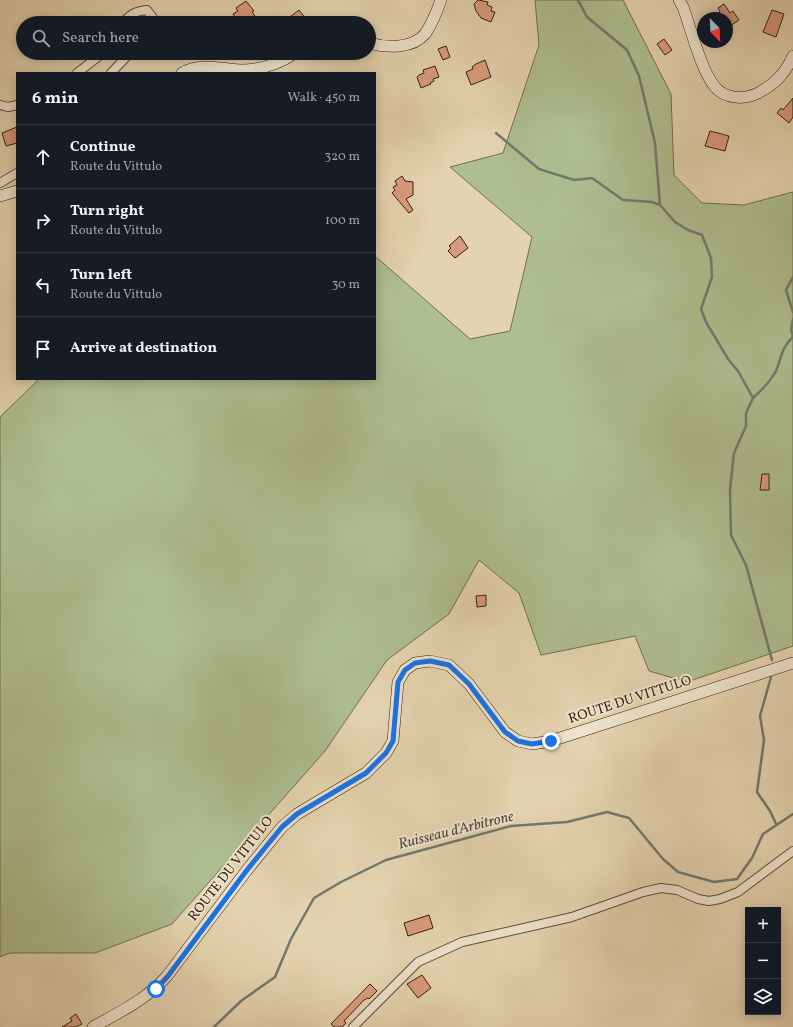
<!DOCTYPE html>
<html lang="en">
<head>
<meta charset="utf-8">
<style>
	:root { --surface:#171b24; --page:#20242c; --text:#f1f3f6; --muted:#9ea1a6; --line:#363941 }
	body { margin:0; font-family:Vollkorn,serif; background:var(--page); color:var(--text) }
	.controls { position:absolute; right:12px; bottom:12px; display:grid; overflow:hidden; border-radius:0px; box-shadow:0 2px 10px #0003 }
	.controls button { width:36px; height:36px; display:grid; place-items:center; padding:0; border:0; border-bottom:1px solid var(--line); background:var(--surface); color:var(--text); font:20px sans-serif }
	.compass { position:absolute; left:697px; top:12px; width:36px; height:36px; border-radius:50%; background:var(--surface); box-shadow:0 2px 10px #0003; rotate:156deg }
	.stop { position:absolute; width:12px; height:12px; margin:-9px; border:3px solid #1a73e8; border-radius:50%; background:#fff }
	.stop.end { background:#1a73e8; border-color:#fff; box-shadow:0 1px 4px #0008 }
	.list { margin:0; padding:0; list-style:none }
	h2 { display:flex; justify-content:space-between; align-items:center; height:52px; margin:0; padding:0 16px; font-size:17px }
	h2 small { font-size:13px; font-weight:400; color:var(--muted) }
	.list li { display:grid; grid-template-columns:26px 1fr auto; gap:12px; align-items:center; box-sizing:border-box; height:64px; padding:0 16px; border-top:1px solid var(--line) }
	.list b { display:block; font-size:15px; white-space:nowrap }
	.list p { margin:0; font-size:13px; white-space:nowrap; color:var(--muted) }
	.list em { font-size:13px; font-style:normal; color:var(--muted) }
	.icon { flex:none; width:22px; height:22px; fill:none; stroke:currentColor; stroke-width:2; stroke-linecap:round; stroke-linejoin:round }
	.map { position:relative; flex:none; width:793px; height:1027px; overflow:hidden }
	.search { position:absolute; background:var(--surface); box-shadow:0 2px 10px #0003; left:16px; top:16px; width:360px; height:44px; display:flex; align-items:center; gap:10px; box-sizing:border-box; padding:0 14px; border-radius:22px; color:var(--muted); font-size:15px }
	.panel { position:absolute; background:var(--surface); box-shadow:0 2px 10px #0003; left:16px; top:72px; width:360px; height:308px; border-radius:0px }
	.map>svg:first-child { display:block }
</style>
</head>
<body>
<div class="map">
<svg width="793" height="1027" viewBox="0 0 793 1027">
	<rect width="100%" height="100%" fill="#e4d3af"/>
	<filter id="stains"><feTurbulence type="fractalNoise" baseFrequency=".005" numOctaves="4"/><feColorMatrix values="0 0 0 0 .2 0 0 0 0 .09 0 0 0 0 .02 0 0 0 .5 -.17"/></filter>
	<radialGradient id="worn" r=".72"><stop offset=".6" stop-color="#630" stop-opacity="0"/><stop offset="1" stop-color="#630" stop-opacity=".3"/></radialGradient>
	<path fill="#aebe90" stroke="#726e4e" d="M 535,0 L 623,0 L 671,94 L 674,175 L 702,203 L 744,205 L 793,192 L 793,646 L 687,682 L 649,671 L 635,636 L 541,655 L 519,593 L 479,560 L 449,614 L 387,660 L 325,751 L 172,924 L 95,953 L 10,953 L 0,957 L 0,417 L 37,381 L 37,379 L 375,379 L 375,256 L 470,339 L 510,331 L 532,237 L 450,167 L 503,153 L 539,45 Z"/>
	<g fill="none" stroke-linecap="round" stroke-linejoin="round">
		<path stroke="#707971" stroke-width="2.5" d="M 578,0 L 587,17 L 627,50 L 639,76 L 655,143 L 660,205
			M 496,133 L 539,169 L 574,180 L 592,178 L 623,200 L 652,202 L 660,205 L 675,222 L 688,230 L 702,235 L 711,258 L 712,277 L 701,309 L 706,322 L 728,359 L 738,371 L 753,398 L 746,413 L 746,426 L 734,453 L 730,489 L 731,535 L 746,565 L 772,660
			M 793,277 L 786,290 L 793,312
			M 793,319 L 791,330 L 793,336
			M 753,398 C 762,390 770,382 776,371 C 782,357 781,348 793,337
			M 771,677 L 760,716 L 764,740 L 757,792 L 770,811 L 776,824
			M 214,1027 L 241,1001 L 275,977 L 291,939 L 314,898 L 341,882 L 386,860 L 511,826 L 567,822 L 607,812 L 629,818 L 663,859 L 678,872 L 714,882 L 737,879 L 752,858 L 763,834 L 793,814"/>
	</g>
	<path fill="#db9a7c" stroke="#351e0d" d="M 478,0 L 488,2 L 487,5 L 492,7 L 491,11 L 495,12 L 491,22 L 481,18 L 476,11 L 474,4 Z
		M 246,1 L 254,11 L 252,12 L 260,23 L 239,23 L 233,14 L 238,11 L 236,8 Z
		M 724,4 L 730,13 L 733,11 L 739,20 L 727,28 L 727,18 L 713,18 L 720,12 L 718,8 Z
		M 299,10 L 306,19 L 301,23 L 282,23 Z
		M 772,10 L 784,14 L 776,37 L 763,32 Z
		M 664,39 L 672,50 L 665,55 L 657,44 Z
		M 446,46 L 450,57 L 443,60 L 438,49 Z
		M 485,60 L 491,77 L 471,85 L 466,72 L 473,69 L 472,67 L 476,64 Z
		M 435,66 L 439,77 L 433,79 L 434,81 L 430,83 L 431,84 L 421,88 L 417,77 L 419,75 L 424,73 L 423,70 Z
		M 793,98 L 793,117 L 789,123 L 777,113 L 781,108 L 783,110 Z
		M 17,127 L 17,143 L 6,146 L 2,133 Z
		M 710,131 L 729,136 L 725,151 L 705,146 Z
		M 402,176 L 405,181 L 413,182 L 413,195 L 406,199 L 413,210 L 409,213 L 392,193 L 395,190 L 393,187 L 397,185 L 395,181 Z
		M 460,236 L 468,248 L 455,258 L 448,251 L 451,248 L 449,246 Z
		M 762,474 L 769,474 L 769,490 L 760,490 Z
		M 486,595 L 486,606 L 477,607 L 476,596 Z
		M 429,915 L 433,928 L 408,936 L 404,923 Z
		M 422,975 L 431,988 L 418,998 L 407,984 Z
		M 370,984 L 377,991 L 369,999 L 368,998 L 364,1000 L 344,1021 L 346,1023 L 342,1027 L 334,1027 L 331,1024 Z
		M 76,1014 L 82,1024 L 76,1027 L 62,1027 L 72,1021 L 70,1018 Z"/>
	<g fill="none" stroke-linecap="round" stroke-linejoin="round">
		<g stroke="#614b36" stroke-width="10">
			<path id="street" d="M 123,23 C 130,14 136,11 147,10 L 153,18 L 152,23
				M 77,73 L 103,53
				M 111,73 L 130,53
				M 0,105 L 8,107 L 17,105
				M 0,183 L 17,173
				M 353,1027 L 418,962 L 462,942 L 572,917 L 643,892 L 661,888 L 677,890 L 698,899 L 709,901 L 720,899 L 738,892 L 793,851"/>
		</g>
		<g stroke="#351e0d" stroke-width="12">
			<path id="secondary" d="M 679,0 L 683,7 C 691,29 701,70 715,87 C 725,99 745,100 758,93 C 775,84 785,74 793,56
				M 369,43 C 387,48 412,49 425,34 C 432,24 437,11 441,0
				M 182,73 C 201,62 220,69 240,70 C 259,70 279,64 295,53
				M 0,196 L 17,191
				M 93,1027 C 120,1012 147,999 167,976 L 247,870 L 282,827 L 297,814 L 366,773 L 386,753 L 393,741 L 398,682 L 405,670 L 415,663 L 430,661 L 449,665 L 469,684 L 505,732 L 518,741 L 532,744 L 551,741 L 793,663"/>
		</g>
		<use href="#street" stroke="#ede2cb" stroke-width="8"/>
		<use href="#secondary" stroke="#ede2cb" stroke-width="11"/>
	</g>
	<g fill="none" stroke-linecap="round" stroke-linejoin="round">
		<path stroke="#1a73e8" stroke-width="5" d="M 156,989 L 168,976 L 247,870 L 282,827 L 297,814 L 366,773 L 386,753 L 393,741 L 398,682 L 405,670 L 415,663 L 430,661 L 449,665 L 469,684 L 505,732 L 518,741 L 532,744 L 551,741"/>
	</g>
	<g text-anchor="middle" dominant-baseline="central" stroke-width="4" stroke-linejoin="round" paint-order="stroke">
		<g font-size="14" fill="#351e0d" stroke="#ede2cb">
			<text transform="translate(630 700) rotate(-18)">ROUTE DU VITTULO</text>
			<text transform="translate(231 869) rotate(-52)">ROUTE DU VITTULO</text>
		</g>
		<g font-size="15" font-style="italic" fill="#534c3f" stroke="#ede2cb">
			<text transform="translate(456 831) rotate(-14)">Ruisseau d'Arbitrone</text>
		</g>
	</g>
	<rect width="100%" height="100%" filter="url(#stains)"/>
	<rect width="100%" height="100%" fill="url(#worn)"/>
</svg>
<div class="controls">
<button>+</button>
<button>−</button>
<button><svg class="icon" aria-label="layers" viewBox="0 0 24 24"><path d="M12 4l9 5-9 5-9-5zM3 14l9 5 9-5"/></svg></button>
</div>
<svg class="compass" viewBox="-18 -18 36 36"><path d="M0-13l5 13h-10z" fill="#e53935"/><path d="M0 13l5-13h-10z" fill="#9ea1a6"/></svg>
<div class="stop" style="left:156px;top:989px"></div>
<div class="stop end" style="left:551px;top:741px"></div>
<div class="search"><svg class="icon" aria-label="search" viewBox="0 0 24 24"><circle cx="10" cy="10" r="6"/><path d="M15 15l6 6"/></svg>Search here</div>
<section class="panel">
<h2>6 min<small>Walk · 450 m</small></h2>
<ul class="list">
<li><svg class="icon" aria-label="ahead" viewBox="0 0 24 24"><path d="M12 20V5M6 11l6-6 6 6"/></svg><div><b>Continue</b><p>Route du Vittulo</p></div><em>320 m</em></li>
<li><svg class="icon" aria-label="right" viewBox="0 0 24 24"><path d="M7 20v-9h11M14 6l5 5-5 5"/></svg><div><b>Turn right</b><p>Route du Vittulo</p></div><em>100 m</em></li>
<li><svg class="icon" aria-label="left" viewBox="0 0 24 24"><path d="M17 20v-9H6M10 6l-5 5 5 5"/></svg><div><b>Turn left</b><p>Route du Vittulo</p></div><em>30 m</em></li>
<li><svg class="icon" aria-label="arrive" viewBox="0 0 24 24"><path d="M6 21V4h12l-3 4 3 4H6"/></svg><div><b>Arrive at destination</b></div></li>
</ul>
</section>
</div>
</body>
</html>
